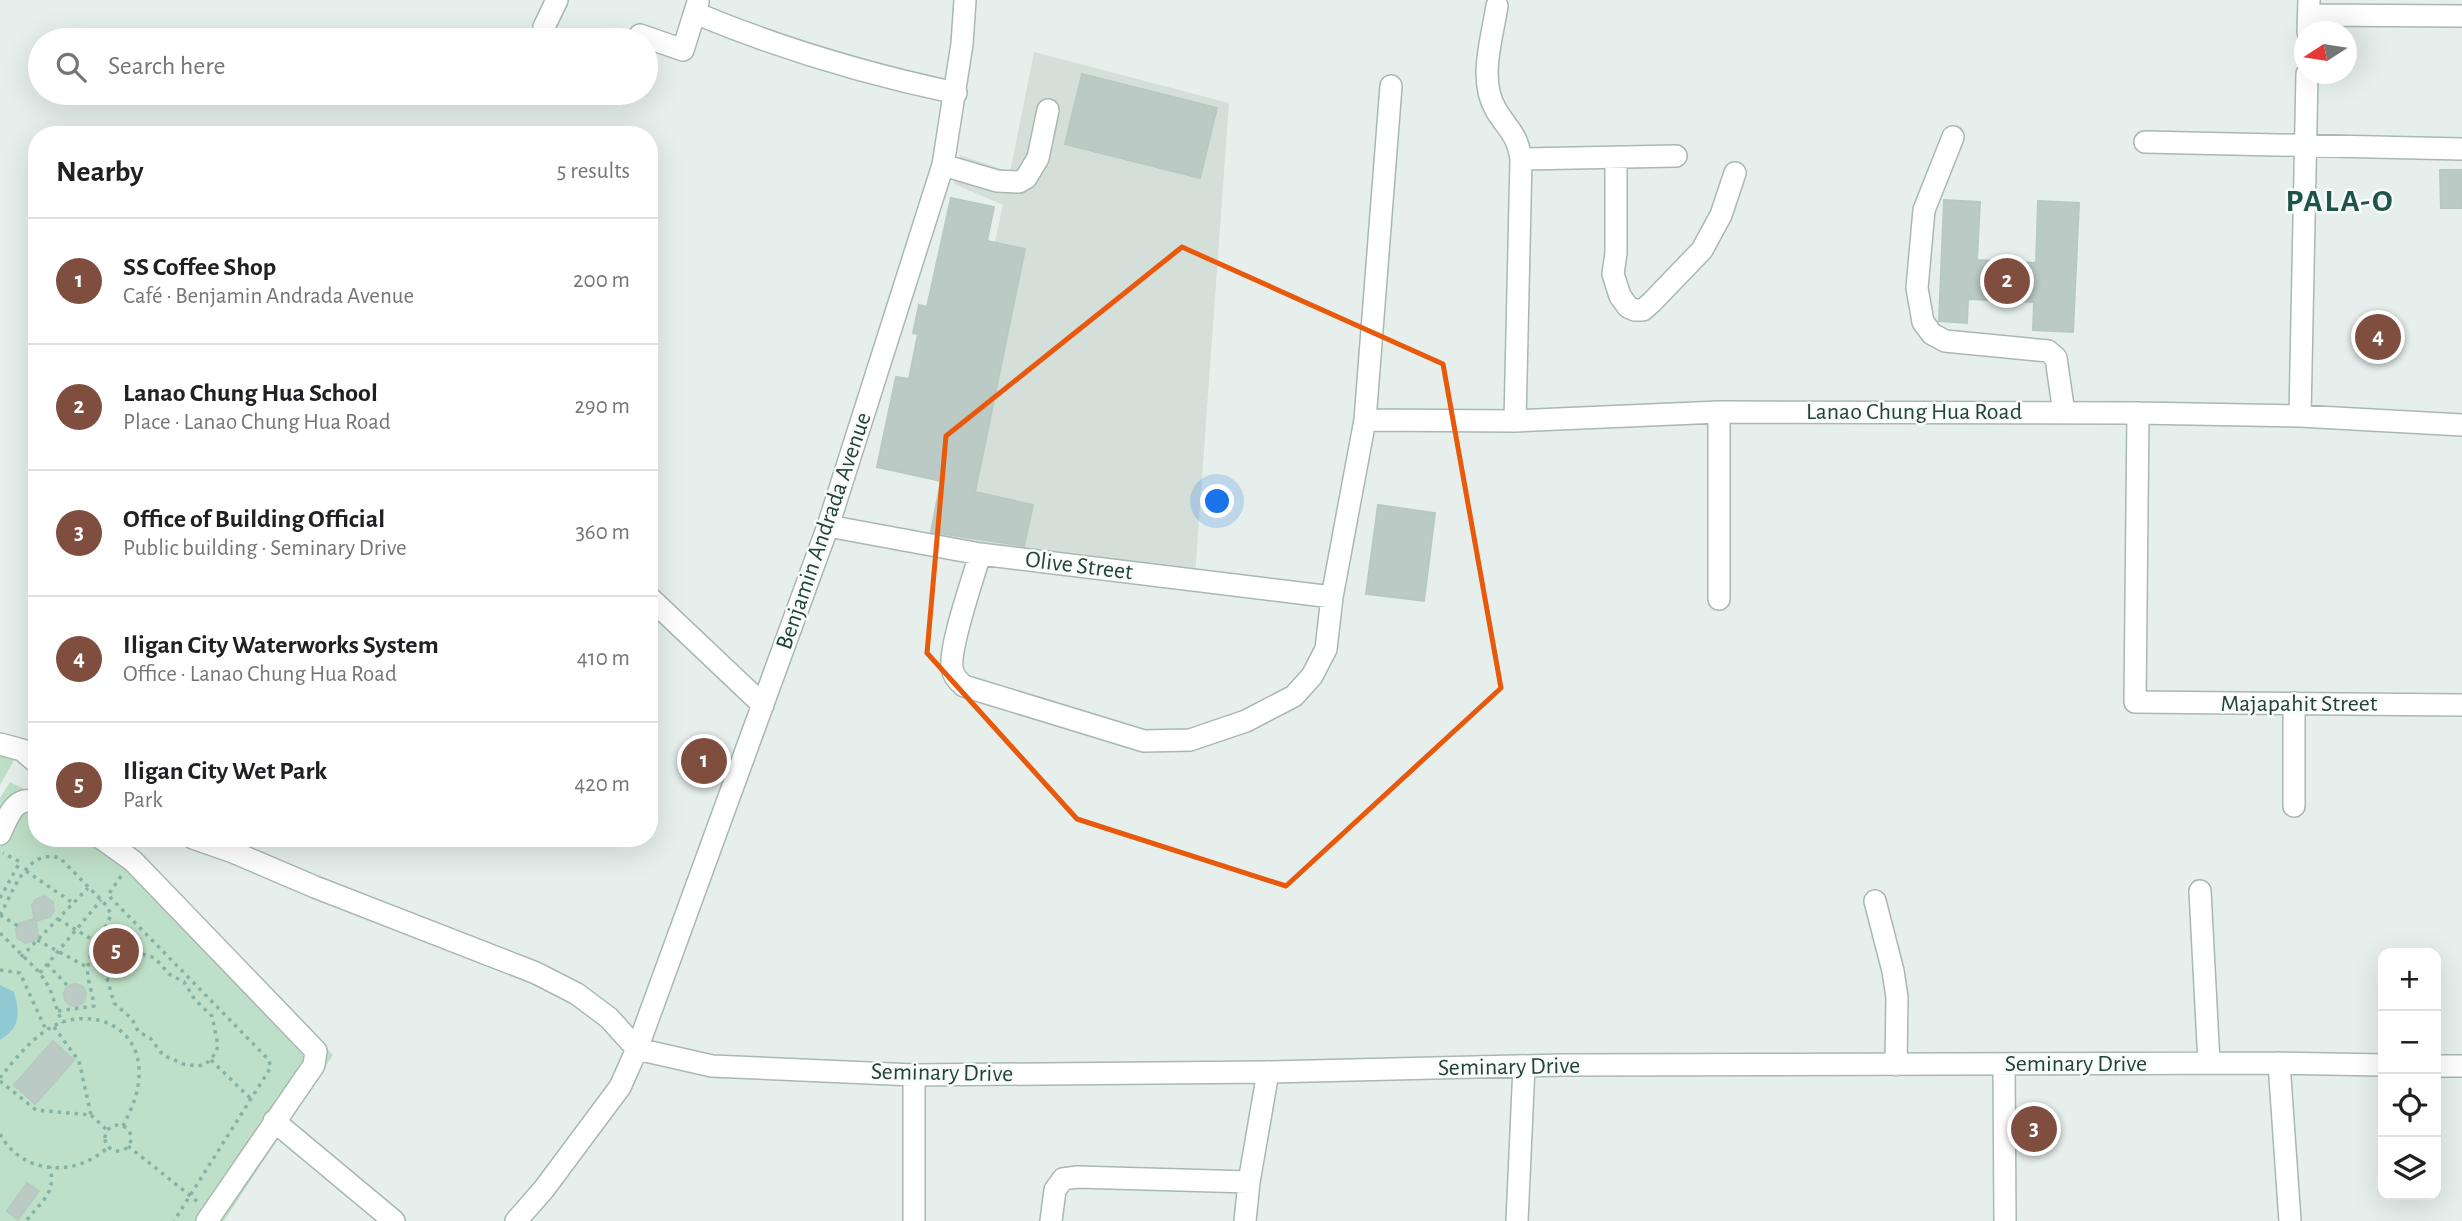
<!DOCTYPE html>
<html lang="en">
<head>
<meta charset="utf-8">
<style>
	:root { --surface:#fff; --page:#f2f2f2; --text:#202124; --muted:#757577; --line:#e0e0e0; --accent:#7f4e3f }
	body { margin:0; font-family:"Alegreya Sans",sans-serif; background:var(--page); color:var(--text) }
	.controls { position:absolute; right:21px; bottom:21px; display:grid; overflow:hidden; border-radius:14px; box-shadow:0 7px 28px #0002 }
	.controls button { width:63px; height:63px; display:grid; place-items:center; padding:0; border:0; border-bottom:2px solid var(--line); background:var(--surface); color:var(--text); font:35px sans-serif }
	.compass { position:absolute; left:2294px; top:21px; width:63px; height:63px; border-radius:50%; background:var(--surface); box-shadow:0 7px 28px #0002; rotate:258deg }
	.you { position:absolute; left:1218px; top:502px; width:24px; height:24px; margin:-18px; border:5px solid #fff; border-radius:50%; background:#1a73e8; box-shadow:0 0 0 10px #1a73e833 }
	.badge { display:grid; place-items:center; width:46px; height:46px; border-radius:50%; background:var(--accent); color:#fff; font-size:23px; font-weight:700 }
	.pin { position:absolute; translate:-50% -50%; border:4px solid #fff; box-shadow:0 2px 7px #0006 }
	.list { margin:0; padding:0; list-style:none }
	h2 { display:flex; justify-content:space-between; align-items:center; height:91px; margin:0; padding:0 28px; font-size:30px }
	h2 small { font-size:23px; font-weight:400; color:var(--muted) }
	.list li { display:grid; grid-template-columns:46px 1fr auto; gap:21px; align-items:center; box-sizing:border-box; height:126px; padding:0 28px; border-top:2px solid var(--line) }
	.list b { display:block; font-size:26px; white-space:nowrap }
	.list p { margin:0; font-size:23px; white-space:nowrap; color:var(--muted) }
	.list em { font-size:23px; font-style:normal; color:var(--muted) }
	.icon { flex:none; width:38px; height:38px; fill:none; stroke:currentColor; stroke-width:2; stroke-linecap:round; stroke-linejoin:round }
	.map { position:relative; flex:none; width:2462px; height:1221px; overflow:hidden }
	.search { position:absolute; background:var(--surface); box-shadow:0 7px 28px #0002; left:28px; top:28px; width:630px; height:77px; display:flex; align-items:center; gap:18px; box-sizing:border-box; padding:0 24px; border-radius:38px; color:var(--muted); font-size:26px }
	.panel { position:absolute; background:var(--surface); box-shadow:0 7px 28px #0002; left:28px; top:126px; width:630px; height:721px; border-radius:28px }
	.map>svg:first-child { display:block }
</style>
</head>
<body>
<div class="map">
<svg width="2462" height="1221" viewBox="0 0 2462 1221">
	<rect width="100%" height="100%" fill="#e6efeb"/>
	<path fill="#d4dfda" d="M 1034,52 L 1229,103 L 1195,575 L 931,534 L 1003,205 L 954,184 L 960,155 L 1010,172 Z"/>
	<path fill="#bfe0c8" d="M 0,753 L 17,755 L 0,785 Z
		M 10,782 L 37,796 L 37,838 L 116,838 L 131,846 L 333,1055 L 224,1221 L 0,1221 L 0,798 Z"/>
	<path fill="#8ec9d4" d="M 0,985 L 14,992 C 20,1013 21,1027 0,1040 Z"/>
	<path fill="#bbcac4" stroke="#b8c9c2" stroke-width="2" d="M 1082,74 L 1217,108 L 1200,178 L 1065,144 Z
		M 2440,170 L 2462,170 L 2462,208 L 2441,208 Z
		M 951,198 L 994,207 L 987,241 L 1025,249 L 975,492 L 1033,505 L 1024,546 L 931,532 L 941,481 L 877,467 L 896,377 L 909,379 L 918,334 L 913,333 L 919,305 L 927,307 Z
		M 1944,200 L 1980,202 L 1977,260 L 2036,263 L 2038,201 L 2079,203 L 2073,332 L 2033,330 L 2034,302 L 1968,299 L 1967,323 L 1939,321 Z
		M 1378,505 L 1435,513 L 1424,601 L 1366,594 Z
		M 45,896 L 53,902 L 54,911 L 50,917 L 36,921 L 38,935 L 34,941 L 25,943 L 17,938 L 16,929 L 20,923 L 34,919 L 32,905 L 36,899 Z
		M64 995a11 11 0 1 1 22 0a11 11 0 1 1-22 0Z
		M 53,1041 L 74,1060 L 35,1104 L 14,1085 Z
		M 27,1183 L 39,1191 L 18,1220 L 7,1211 Z"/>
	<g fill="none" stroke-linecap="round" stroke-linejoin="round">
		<g stroke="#a8b8b2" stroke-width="24">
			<path id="minor" d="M 1497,6 C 1492,39 1478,80 1496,110 C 1508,130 1517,133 1521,159 L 1515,421
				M 695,13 C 779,48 866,74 956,93
				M 2309,15 L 2462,16
				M 544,27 L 557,0
				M 2308,32 L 2309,0
				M 640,35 L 683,50 L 698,2
				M 1953,137 L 1924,210 L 1917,288 L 1923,322 L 1932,334 L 1945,341 L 2048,351 L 2056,358 L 2064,413
				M 2145,142 L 2462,149
				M 1616,157 L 1616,253 L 1613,274 L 1620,296 L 1628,307 L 1635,310 L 1643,310 L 1652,302 L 1702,250 L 1721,215 L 1735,173
				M 1521,159 L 1676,156
				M 943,165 L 997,181 L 1019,182 L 1026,178 L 1038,158 L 1048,110
				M 1719,412 L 1719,599
				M 2138,413 L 2135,702 L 2462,705
				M 2300,416 L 2307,74
				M 1365,420 L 1515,421 L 1719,412 L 2138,413 L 2300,416 L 2462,425
				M 828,526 L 980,554 L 1332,597
				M 980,554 C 973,579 949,646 952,668 C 953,676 958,681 964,686 L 1144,741 L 1190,740 L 1246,721 L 1294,696 L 1312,676 L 1326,649 L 1332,597 L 1365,420 L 1391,86
				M 649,597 L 763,705
				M 0,744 L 22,750 L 37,763
				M 2294,806 L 2294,703
				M 0,834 C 8,817 14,795 37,802
				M 101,838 L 133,861 L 316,1051 L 314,1065 L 207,1221
				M 193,838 L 233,852 L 315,887 L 536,973 L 577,994 L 609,1018 L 637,1049
				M 2200,891 L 2209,1063
				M 1875,901 L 1893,971 L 1897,997 L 1896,1065
				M 637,1049 L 712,1066 L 914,1075 L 1268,1072 L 1562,1065 L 2279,1063 L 2383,1065
				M 2279,1063 L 2290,1221
				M 2004,1065 L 2005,1221
				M 2436,1066 L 2462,1066
				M 274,1121 L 394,1221
				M 516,1221 L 544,1189 L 620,1087 L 637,1049 L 828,526 L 943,165 L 962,44 L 965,0
				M 914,1221 L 914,1075
				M 1051,1221 L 1055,1190 L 1063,1179 L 1077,1177 L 1249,1182
				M 1245,1221 L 1249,1182 L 1268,1072
				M 1517,1221 L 1524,1066"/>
		</g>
		<path stroke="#86b3a5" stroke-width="3.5" stroke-dasharray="3.5 5" stroke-linecap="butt" d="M 26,871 L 73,903
			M 121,876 L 108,895 L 268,1059 L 271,1067 L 174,1221
			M 0,898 L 20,862 L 3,853
			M 0,915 C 14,891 26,848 60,858 L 106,905 L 111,914 C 106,931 89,950 88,966 C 86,979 93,993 94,1006 L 58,1011
			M 0,915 L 18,926
			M 58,919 L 98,943
			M 0,933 L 40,973 L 50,989 L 62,1023
			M 37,940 L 87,967
			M 126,949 L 155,958 L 169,974 L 184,982 L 195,1000 L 212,1016 L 218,1045 L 216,1053 L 206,1064 L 198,1066 L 183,1064 L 163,1055 L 151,1039 L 138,1031 L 132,1019 L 114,1003 L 105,971 L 106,963 L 118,951 Z
			M 21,957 L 88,888
			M 47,964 L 68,986
			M 0,970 L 20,973 L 46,1030
			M 40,973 L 101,900
			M 211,1060 L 251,1099
			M 0,1078 C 13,1061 28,1043 45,1031 C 82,1005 137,1021 139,1069 C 140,1091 132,1108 123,1126
			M 0,1081 L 36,1110 L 91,1115 L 79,1061 L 54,1027
			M 91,1115 L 108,1131
			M105 1138a13 13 0 1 1 26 0a13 13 0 1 1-26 0Z
			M 0,1134 C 22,1175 77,1178 109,1146
			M 128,1146 L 198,1202
			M 27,1220 C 43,1199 56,1194 50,1167"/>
		<use href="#minor" stroke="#fff" stroke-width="21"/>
	</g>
	<path fill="none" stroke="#e8590c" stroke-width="5" stroke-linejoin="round" d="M 1182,247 L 1443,364 L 1501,688 L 1286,886 L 1077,819 L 927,653 L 946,436 Z"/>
	<g text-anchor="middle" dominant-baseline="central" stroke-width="5" stroke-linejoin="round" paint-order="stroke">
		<g font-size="24" fill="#24423a" stroke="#f7fbf9">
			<text x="1914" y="412">Lanao Chung Hua Road</text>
			<text transform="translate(824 531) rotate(-71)">Benjamin Andrada Avenue</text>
			<text transform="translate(1079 566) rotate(7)">Olive Street</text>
			<text x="2299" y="704">Majapahit Street</text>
			<text x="2076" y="1064">Seminary Drive</text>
			<text transform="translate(1509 1067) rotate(-1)">Seminary Drive</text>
			<text transform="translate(942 1073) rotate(1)">Seminary Drive</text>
		</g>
		<g font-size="32" font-weight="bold" letter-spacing="2" fill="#1f5548" stroke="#f7fbf9">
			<text x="2340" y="201">PALA-O</text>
		</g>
	</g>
</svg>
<div class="controls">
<button>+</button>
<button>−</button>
<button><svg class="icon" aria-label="locate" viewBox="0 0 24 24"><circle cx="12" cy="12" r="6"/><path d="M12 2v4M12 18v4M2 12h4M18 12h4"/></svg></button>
<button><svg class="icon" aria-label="layers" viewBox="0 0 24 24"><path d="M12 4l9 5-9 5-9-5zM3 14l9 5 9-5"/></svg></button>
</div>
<svg class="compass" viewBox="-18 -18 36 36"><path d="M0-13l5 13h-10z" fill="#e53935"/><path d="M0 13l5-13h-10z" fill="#757577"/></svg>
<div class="you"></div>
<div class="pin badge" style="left:704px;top:761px">1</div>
<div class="pin badge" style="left:2007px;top:281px">2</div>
<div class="pin badge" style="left:2034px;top:1129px">3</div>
<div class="pin badge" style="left:2378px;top:337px">4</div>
<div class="pin badge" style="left:116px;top:951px">5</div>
<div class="search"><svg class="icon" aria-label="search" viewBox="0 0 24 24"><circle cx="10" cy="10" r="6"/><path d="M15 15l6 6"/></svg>Search here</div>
<section class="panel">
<h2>Nearby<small>5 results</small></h2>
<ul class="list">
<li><span class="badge">1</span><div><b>SS Coffee Shop</b><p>Café · Benjamin Andrada Avenue</p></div><em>200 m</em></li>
<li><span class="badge">2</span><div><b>Lanao Chung Hua School</b><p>Place · Lanao Chung Hua Road</p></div><em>290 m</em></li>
<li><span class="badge">3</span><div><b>Office of Building Official</b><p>Public building · Seminary Drive</p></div><em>360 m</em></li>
<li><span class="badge">4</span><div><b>Iligan City Waterworks System</b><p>Office · Lanao Chung Hua Road</p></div><em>410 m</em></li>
<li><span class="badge">5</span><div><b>Iligan City Wet Park</b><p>Park</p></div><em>420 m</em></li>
</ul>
</section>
</div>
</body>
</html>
